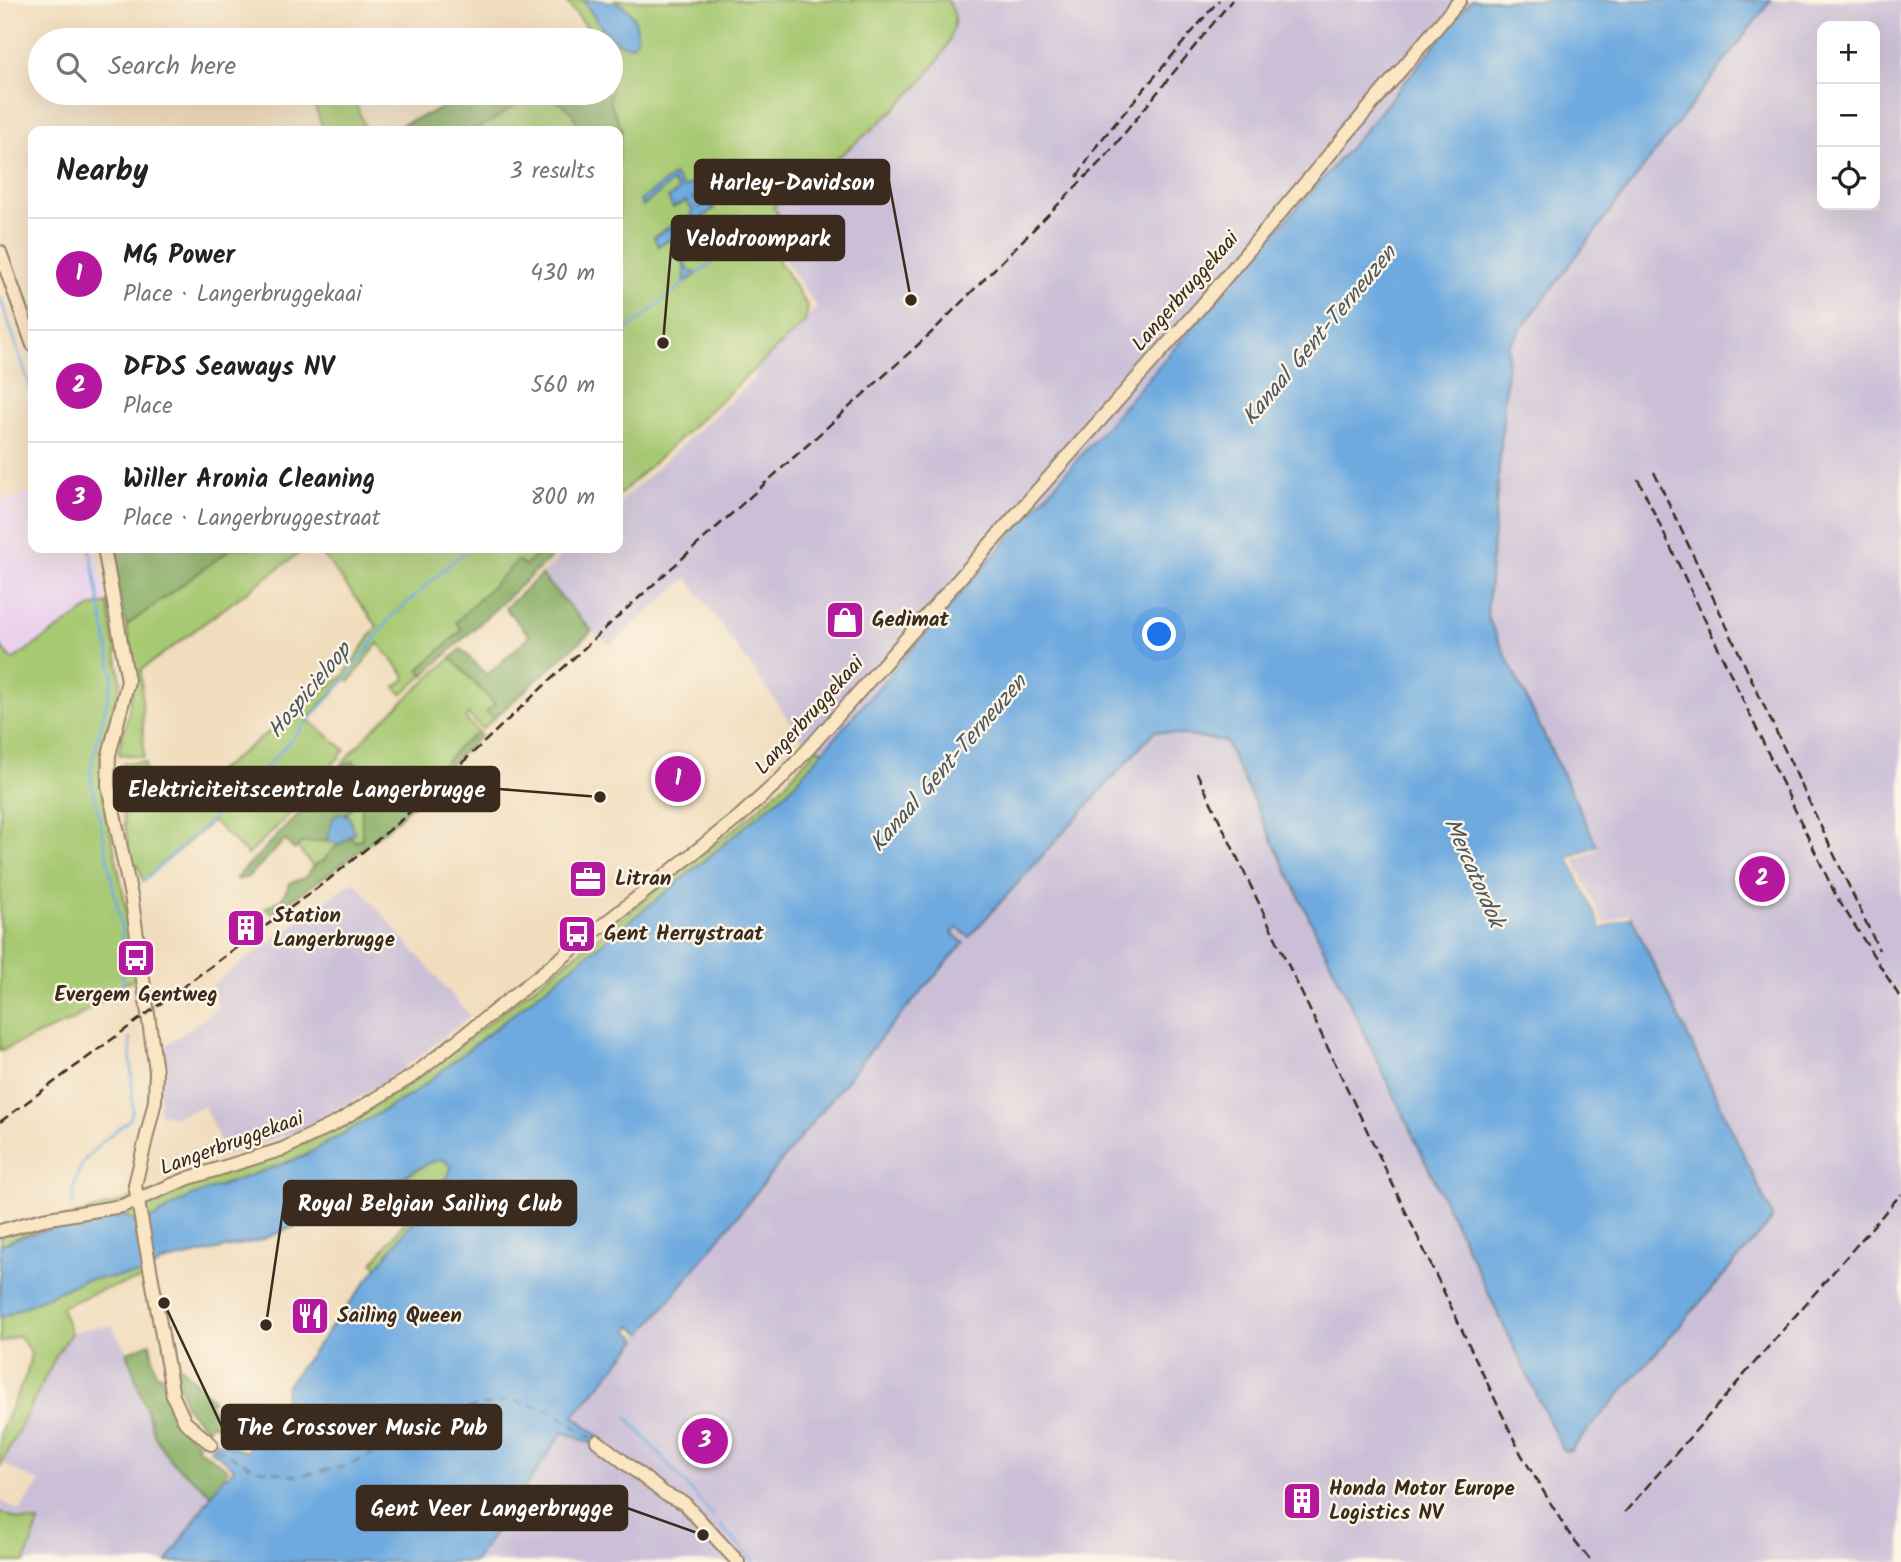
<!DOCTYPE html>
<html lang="en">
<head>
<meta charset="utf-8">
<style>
	:root { --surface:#fff; --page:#f2f2f2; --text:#222; --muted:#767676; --line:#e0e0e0; --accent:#b5179e }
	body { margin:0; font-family:Kalam,sans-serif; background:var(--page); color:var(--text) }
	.controls { position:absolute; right:21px; top:21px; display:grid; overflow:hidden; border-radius:14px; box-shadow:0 7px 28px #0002 }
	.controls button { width:63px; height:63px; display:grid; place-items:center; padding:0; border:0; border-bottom:2px solid var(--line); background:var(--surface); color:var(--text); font:35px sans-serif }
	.you { position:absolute; left:1160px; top:635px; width:24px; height:24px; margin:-18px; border:5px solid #fff; border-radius:50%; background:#1a73e8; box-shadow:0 0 0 10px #1a73e833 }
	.badge { display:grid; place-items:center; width:46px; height:46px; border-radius:50%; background:var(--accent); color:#fff; font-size:23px; font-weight:700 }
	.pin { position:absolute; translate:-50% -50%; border:4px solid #fff; box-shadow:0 2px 7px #0006 }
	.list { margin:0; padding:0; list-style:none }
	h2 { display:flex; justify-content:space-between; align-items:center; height:91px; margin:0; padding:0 28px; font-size:30px }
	h2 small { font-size:23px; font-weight:400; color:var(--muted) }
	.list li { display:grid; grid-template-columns:46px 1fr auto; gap:21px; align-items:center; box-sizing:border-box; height:112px; padding:0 28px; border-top:2px solid var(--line) }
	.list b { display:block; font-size:26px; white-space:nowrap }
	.list p { margin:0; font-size:23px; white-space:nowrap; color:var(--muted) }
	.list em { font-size:23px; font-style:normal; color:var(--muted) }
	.icon { flex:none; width:38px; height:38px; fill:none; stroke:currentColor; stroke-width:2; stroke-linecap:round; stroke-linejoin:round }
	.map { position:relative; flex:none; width:1901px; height:1562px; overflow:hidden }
	.search { position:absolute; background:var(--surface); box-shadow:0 7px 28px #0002; left:28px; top:28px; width:595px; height:77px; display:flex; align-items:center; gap:18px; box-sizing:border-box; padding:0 24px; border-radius:38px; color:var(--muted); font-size:26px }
	.panel { position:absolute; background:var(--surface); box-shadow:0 7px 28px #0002; left:28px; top:126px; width:595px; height:427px; border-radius:14px }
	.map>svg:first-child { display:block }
</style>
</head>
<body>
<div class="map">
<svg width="1901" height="1562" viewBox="0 0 1901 1562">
	<rect width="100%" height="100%" fill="#fcf5e5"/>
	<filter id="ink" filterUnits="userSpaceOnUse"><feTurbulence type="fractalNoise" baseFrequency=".0143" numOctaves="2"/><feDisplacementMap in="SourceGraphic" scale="14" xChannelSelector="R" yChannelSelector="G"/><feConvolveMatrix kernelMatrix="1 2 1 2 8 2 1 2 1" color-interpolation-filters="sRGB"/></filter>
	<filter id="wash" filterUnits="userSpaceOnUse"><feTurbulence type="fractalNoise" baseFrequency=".00686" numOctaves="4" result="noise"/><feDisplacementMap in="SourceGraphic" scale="28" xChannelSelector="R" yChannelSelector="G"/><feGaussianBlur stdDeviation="1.57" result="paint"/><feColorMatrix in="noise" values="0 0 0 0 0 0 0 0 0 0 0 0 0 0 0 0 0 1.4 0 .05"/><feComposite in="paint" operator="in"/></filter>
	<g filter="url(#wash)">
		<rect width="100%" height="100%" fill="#f1ddbd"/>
		<path fill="#ead1ed" d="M 33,491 L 33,548 L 96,548 L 108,603 L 91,607 L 12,661 L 0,645 L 0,502 Z"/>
		<path fill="#cabfd7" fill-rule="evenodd" d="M 947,0 L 1464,0 L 1371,123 L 825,752 L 805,742 L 687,578 L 611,645 L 592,631 L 541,575 L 570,548 L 618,548 L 618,504 L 756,377 L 753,372 L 817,307 L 763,229 L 777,213 L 773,207 L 902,105 L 929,70 L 954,14 Z
			M 1771,0 L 1901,0 L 1901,1562 L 474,1562 L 563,1431 L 591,1445 L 598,1435 L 574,1416 L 883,1035 L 964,943 L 952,933 L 957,928 L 970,937 L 1155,731 L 1225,740 L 1563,1450 L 1571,1451 L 1771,1220 L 1772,1215 L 1602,928 L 1569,858 L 1597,846 L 1487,615 L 1509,345 ZM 1822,26 L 1875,26 L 1875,205 L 1822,205 Z
			M 354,881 L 470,1016 L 388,1081 L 285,1138 L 284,1135 L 226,1154 L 204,1106 L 174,1117 L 159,1113 L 161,1049 L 219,1008 L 212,985 Z
			M 112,1326 L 127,1352 L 145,1412 L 171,1461 L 212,1495 L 167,1562 L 0,1562 L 0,1500 L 19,1511 L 40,1483 L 2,1463 L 56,1356 L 71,1333 L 88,1328 Z"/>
		<path fill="#a7c972" stroke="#717a48" stroke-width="2" d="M 565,0 L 583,0 L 610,38 L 624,6 L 615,0 L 947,0 C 949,4 953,10 954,14 C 962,73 816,173 773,207 L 778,213 L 763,229 L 754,228 L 762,234 L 808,307 L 805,322 L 618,496 L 618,131 L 384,131 L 438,110 L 466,93 L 611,93 L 611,40 L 564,40 L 587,27 Z
			M 320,93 L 324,97 L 352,93 L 366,131 L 324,131 L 311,96 Z
			M 232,548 L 306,548 L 141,670 L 144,757 L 119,754 L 119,748 C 132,706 138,670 126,626 Z
			M 318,548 L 405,548 L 410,551 L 413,548 L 545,548 L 525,566 L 518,561 L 457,622 L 462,630 L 420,669 L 424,675 L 402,694 L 395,687 L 405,679 L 404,674 L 378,643 L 350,681 L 346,678 L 307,719 L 345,750 L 299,805 L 248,855 L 213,821 L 143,881 L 138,865 L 132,866 L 115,770 L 125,763 L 145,762 L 146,779 L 198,786 L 344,675 L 377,626 Z
			M 108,603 L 121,682 L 101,753 L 101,786 L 125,902 L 135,976 L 132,981 L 123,983 L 121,988 L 71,1021 L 0,1051 L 0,645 L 12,660 L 91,607 Z
			M 451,658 L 495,705 L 487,712 L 494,718 L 482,729 L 468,714 L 465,718 L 478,732 L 459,747 L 428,781 L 409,772 L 408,789 L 400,795 L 382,795 L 359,765 L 339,767 L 373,729 Z
			M 817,748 L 825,752 L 789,790 L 670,889 L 414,1093 L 302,1157 L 189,1197 L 148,1221 L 81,1222 L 23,1235 L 0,1245 L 0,1236 L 258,1163 L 338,1128 L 417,1079 L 580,951 L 743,822 L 785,784 Z
			M 351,787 L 363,796 C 364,810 369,832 358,842 L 351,838 L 354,833 L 347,814 L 351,808 L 347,788 Z
			M 319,840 L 340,844 L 314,868 L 297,847 L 300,843 Z
			M 443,1159 L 452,1167 L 449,1174 L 378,1268 L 373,1263 L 424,1197 L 412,1182 L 374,1203 L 369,1197 L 431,1162 Z
			M 146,1272 L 143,1279 L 101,1290 L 61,1307 L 71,1333 L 56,1356 L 0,1467 L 0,1432 L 27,1373 L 31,1353 L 19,1335 L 0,1343 L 0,1318 L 84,1280 Z
			M 0,1512 L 19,1520 L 39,1522 L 25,1562 L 0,1562 Z"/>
		<path fill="#85ad64" stroke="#606c41" stroke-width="2" d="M 588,28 L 598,40 L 564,40 Z
			M 466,93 L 610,93 L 610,102 L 622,129 L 618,161 L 618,131 L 578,131 C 577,120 571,110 562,104 C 527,79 501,125 469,131 C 444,136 414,131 388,131 L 438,110 Z
			M 109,548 L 232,548 L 126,626 Z
			M 545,548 L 561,548 L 424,675 L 419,670 L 462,630 L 456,622 L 518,560 L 525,566 Z
			M 541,575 L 592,631 L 494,718 L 486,712 L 495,704 L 451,658 L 461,649 L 487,675 L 530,636 L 505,608 Z
			M 478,732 L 481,736 C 452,759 429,790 401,816 C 362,852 316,882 272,914 L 265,908 L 282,899 L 290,883 L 304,878 L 316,864 L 325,860 L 332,850 L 349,837 L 357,842 L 362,839 L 362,796 L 351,787 L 347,788 L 351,808 L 329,831 L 327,841 L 301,843 L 294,850 L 285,840 L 248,877 L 237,880 L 236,878 L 320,792 L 339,767 L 353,761 L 382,795 L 400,795 L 408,789 L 411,770 L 421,773 L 428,781 L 459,747 Z
			M 150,1343 L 156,1375 L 161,1374 L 175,1420 L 198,1444 L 196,1447 L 228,1469 L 212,1495 L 171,1461 L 155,1437 L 127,1352 Z
			M 178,1364 L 213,1400 L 209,1406 L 221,1415 L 217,1426 L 211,1424 L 206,1429 L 185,1406 L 175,1365 Z"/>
		<path fill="#6eaadf" stroke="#546a7e" stroke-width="2" d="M 583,0 C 612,0 639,2 637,39 L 633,45 C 608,48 596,17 583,0 Z
			M 1471,0 L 1771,0 L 1509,345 L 1487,616 L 1597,846 L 1569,858 L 1602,928 L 1631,916 L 1772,1215 L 1772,1220 L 1570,1451 L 1563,1450 L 1225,741 L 1155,731 L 969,937 L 958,928 L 952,933 L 964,943 L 883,1035 L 642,1334 L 631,1326 L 628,1330 L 638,1339 L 574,1416 L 598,1436 L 593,1444 L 563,1432 L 474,1562 L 167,1562 L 224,1476 L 227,1477 L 234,1468 L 210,1449 L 216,1441 L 246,1452 L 285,1398 L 287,1385 L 449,1174 L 452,1167 L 443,1159 L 431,1162 L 352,1204 L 258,1241 L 162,1262 L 145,1274 L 84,1280 L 0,1318 L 0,1245 C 41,1228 84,1221 128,1216 L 136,1223 L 148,1221 L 189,1197 L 302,1157 L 414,1093 L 670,889 L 789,790 L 1371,123 Z
			M 674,175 L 683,188 L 695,182 L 705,184 L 715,177 L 718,179 L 693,197 L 699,208 L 710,201 L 714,209 L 680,233 L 685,242 L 703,232 L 709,237 L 682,255 L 689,271 L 698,273 L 685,283 L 684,266 L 673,250 L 679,245 L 675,237 L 658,246 L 654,237 L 676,223 L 687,224 L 693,211 L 686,201 L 673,208 L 668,198 L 679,190 L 672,182 L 643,206 L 640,201 Z
			M 340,813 L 349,816 L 354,833 L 340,844 L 327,841 L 333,818 Z"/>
		<path fill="#f1ddbd" d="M 1597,846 L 1599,849 L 1574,860 L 1604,924 L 1629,913 L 1631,916 L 1602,928 L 1569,858 Z"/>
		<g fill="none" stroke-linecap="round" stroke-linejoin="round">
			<path stroke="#6eaadf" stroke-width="2.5" d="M 697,274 L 745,237
				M 0,297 L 33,395
				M 618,337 L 686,282
				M 90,548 L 113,676 L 90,771 L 122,930 L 123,983
				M 143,881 L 254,781 L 347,678 L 390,618 L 468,548
				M 73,1205 C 72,1159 97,1147 129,1120 L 133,1111 L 130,1038
				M 627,1417 L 713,1516
				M 721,1526 L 754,1562"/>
			<path stroke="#4d5762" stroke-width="2" stroke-dasharray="9 7" stroke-linecap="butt" d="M 215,1447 L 254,1468 L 298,1476 L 347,1466 L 472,1408 L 509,1400 L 547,1408 L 591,1438"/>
		</g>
	</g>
	<g filter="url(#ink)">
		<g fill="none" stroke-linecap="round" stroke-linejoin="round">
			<g stroke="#96846e" stroke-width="16">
				<path id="secondary" d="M 0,252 L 33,345
					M 104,548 L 128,681 L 109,755 L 108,785 L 132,901 L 156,1071 L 155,1101 L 135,1185 L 173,1396 L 185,1422 L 211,1444
					M 0,1231 L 43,1219 L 122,1206 L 189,1178 L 283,1149 L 336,1123 L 414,1075 L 739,817 L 781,779 L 810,747 L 1204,303 L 1460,0
					M 597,1441 L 665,1494 L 684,1503 L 738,1562"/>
			</g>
			<use href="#secondary" stroke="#fbe6c4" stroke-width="12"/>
			<path stroke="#3b2a1e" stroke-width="2.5" stroke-dasharray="10 5" stroke-linecap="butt" d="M 1077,177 L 1098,144 L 1219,0
				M 1654,472 L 1879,950
				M 1638,479 L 1836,896 L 1901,999
				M 1197,773 L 1521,1454 L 1568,1532 L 1592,1562
				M 0,1122 L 328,880 L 399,822 L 612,622 L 930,334 L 1107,155 L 1232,0
				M 1625,1512 L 1901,1194"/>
		</g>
	</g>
	<defs>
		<g id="shop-square" transform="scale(2.0125)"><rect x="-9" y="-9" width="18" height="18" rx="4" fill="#b5179e" stroke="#fcf5e5"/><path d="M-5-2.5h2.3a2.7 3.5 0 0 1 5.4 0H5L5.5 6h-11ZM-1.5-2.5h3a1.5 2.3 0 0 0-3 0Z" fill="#fff"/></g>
		<g id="office-square" transform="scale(2.0125)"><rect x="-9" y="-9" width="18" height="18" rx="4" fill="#b5179e" stroke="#fcf5e5"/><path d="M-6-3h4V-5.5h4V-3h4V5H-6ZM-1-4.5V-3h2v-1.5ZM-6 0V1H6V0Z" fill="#fff"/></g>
		<g id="building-square" transform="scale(2.0125)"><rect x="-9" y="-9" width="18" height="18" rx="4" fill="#b5179e" stroke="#fcf5e5"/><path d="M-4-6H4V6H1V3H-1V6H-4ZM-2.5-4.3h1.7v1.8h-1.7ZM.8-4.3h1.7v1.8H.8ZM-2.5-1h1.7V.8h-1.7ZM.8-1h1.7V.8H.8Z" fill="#fff"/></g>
		<g id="bus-square" transform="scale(2.0125)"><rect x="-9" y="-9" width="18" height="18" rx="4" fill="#b5179e" stroke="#fcf5e5"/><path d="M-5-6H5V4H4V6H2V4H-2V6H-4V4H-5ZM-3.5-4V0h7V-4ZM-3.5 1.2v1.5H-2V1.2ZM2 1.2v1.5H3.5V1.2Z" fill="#fff"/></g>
		<g id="restaurant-square" transform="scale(2.0125)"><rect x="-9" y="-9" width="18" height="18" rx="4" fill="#b5179e" stroke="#fcf5e5"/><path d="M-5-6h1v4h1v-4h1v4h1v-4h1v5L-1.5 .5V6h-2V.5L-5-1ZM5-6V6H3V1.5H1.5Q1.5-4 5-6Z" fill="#fff"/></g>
	</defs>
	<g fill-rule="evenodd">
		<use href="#shop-square" x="845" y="620"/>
		<use href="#office-square" x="588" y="879"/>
		<use href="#building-square" x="246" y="928"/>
		<use href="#bus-square" x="577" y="934"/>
		<use href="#bus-square" x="136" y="958"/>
		<use href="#restaurant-square" x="310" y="1316"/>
		<use href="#building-square" x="1302" y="1501"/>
	</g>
	<g text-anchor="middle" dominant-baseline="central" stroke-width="5" stroke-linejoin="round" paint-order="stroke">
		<g font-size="21" fill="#3b2a1e" stroke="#fcf5e5">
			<text transform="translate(1186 292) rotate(-49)">Langerbruggekaai</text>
			<text transform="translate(810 716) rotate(-48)">Langerbruggekaai</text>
			<text transform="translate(232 1144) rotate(-20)">Langerbruggekaai</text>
		</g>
		<g font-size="21" font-weight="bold" fill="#3b2a1e" stroke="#fcf5e5" text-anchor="start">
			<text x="872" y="620">Gedimat</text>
			<text x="615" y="879">Litran</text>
			<text x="273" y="916">Station<tspan x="273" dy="24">Langerbrugge</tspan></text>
			<text x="604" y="934">Gent Herrystraat</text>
			<text x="136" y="995" text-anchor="middle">Evergem Gentweg</text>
			<text x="337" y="1316">Sailing Queen</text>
			<text x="1329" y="1489">Honda Motor Europe<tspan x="1329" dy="24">Logistics NV</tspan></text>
		</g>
		<g font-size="23" font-style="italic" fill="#4d5762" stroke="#fcf5e5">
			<text transform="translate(1320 336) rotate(-50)">Kanaal Gent-Terneuzen</text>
			<text transform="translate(310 691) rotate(-50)">Hospicieloop</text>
			<text transform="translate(949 764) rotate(-49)">Kanaal Gent-Terneuzen</text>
			<text transform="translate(1473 873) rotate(66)">Mercatordok</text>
		</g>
	</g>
	<path fill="none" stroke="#3b2a1e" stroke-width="2.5" d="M911 300L889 182M663 343L672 238M600 797L499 789M266 1325L284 1203M164 1303L222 1427M703 1535L627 1508"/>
	<g fill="#3b2a1e" stroke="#fcf5e5" stroke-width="2.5">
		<circle cx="911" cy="300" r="7"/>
		<circle cx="663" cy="343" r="7"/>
		<circle cx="600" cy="797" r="7"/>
		<circle cx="266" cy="1325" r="7"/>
		<circle cx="164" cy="1303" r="7"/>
		<circle cx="703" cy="1535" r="7"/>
	</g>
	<g fill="#3b2a1e" stroke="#3b2a1e" stroke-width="2.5">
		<rect x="695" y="160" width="194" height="44" rx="7"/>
		<rect x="672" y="216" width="172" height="44" rx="7"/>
		<rect x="114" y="767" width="385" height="44" rx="7"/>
		<rect x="284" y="1181" width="292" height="44" rx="7"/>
		<rect x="222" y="1405" width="279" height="44" rx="7"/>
		<rect x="357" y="1486" width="270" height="44" rx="7"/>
	</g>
	<g font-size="23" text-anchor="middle" font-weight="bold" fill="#fff">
		<text x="792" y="190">Harley-Davidson</text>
		<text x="758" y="246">Velodroompark</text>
		<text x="307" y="797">Elektriciteitscentrale Langerbrugge</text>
		<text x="430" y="1211">Royal Belgian Sailing Club</text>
		<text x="362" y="1435">The Crossover Music Pub</text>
		<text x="492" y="1516">Gent Veer Langerbrugge</text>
	</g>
</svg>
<div class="controls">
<button>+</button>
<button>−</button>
<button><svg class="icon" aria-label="locate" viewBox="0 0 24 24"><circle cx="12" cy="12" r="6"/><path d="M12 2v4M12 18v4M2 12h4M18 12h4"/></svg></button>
</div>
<div class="you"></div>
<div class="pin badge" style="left:678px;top:779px">1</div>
<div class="pin badge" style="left:1762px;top:879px">2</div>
<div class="pin badge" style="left:705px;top:1441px">3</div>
<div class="search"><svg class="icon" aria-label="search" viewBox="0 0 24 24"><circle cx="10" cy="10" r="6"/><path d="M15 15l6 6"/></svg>Search here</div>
<section class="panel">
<h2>Nearby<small>3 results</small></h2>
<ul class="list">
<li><span class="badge">1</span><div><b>MG Power</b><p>Place · Langerbruggekaai</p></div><em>430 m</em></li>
<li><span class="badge">2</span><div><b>DFDS Seaways NV</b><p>Place</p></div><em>560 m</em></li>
<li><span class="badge">3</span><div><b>Willer Aronia Cleaning</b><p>Place · Langerbruggestraat</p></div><em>800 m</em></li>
</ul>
</section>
</div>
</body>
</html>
